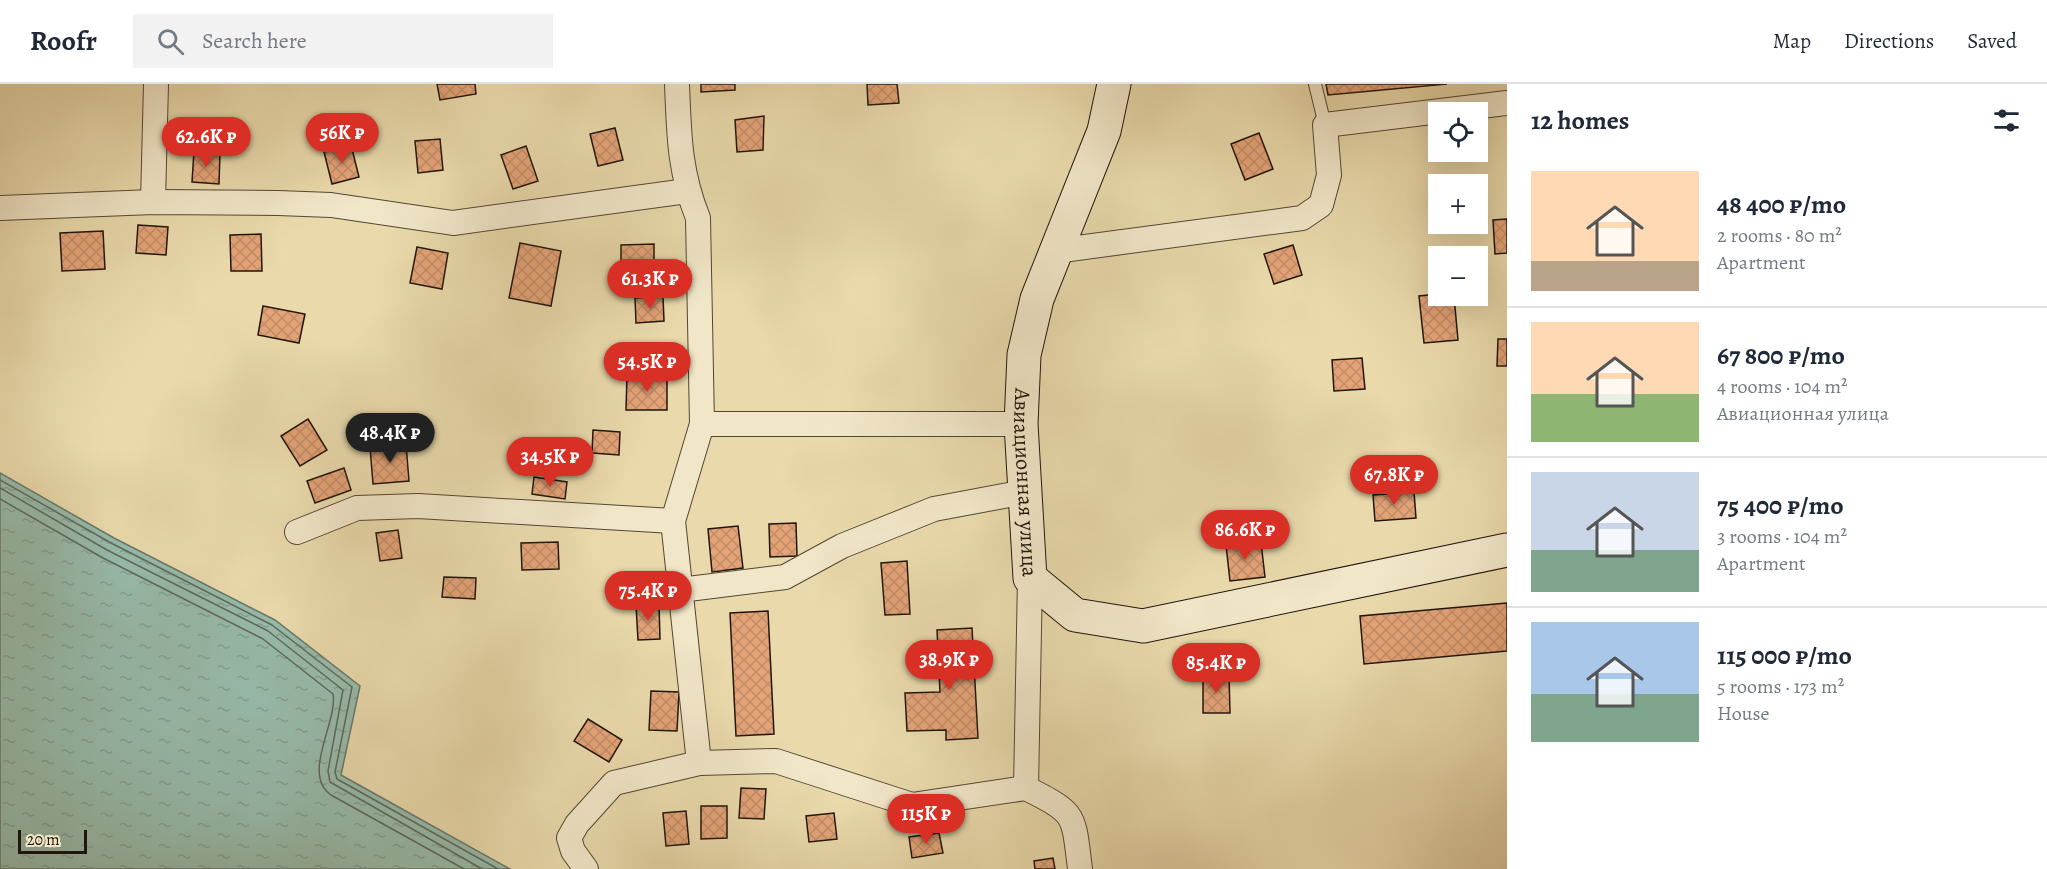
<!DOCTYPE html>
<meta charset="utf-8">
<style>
:root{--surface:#fff;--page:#f2f2f3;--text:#1f2937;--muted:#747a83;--line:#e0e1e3;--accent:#d93025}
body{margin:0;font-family:Alegreya,serif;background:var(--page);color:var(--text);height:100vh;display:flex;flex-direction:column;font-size:22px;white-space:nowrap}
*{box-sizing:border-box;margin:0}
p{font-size:20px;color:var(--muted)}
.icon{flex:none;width:33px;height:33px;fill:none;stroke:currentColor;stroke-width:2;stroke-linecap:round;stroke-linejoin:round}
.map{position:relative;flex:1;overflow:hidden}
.side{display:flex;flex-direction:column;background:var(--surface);width:540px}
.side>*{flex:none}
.fabs{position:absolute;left:1428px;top:18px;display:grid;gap:12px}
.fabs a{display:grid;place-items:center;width:60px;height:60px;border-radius:0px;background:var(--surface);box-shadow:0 6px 24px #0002;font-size:30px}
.scale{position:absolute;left:18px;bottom:15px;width:69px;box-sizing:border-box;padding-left:6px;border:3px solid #21160d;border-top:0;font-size:16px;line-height:21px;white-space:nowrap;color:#21160d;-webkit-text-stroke:4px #f1e6c8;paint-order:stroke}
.price{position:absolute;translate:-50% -51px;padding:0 14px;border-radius:21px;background:var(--accent);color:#fff;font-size:20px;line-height:39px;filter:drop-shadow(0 2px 3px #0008)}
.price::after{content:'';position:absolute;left:50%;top:36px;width:18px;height:14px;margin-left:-9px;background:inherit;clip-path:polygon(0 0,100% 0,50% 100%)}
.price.on{background:#222;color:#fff}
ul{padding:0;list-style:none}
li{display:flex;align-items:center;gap:18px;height:150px;padding:0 24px}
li+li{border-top:2px solid var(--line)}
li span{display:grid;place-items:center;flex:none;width:168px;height:120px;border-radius:0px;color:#555}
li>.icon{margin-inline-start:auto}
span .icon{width:72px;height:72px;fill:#fffc;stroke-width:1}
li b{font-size:26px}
h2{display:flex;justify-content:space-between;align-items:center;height:72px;padding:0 24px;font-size:26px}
header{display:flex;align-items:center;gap:36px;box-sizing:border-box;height:84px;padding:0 30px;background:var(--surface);border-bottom:2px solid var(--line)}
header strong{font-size:28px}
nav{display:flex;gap:33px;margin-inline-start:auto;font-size:21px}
.search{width:420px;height:54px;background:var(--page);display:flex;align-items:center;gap:15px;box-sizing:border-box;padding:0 21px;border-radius:0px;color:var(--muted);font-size:22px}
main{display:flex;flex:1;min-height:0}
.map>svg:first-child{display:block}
</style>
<header>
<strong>Roofr</strong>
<div class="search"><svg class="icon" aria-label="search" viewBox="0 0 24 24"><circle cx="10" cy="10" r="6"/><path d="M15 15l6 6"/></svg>Search here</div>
<nav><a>Map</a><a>Directions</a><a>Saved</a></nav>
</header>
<main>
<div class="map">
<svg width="1507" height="785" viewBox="0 0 1507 785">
<defs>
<pattern id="water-ripples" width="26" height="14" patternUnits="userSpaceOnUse" patternTransform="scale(1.5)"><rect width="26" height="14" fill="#97baaa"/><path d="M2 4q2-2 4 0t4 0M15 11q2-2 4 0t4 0" fill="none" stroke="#829f91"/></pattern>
<pattern id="building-cross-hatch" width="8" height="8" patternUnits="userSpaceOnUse" patternTransform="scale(1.5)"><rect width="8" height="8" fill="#e3a377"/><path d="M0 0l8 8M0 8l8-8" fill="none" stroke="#c28c66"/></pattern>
</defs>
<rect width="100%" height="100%" fill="#e9d9ab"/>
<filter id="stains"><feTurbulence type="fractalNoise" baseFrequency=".00333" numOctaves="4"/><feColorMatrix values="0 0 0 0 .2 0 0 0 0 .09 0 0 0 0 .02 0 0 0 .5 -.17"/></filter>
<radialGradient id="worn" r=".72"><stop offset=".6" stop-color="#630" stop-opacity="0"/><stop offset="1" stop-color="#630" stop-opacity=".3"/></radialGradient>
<polygon fill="url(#water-ripples)" stroke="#68786b" stroke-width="1.5" points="0,389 114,454 275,536 360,602 341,691 510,785 0,785"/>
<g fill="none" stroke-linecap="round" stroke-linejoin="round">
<g stroke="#5c685c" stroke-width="1.5">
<polyline points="0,396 111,459 272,541 352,603 335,688 337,695 498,785"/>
<polyline points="0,404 107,466 268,547 343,606 328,687 330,698 482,785"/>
<path d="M0,415l103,59 160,81 70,55c5,28 -32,80 -2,101l133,74"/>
</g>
</g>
<g fill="url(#building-cross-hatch)" stroke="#21160d" stroke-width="1.5">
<polygon points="437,0 475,0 476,10 440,16"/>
<polygon points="701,0 735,0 735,6 701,8"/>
<polygon points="867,0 897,0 899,19 868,21"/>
<polygon points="1326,0 1447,0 1328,11"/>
<polygon points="764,32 763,66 737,68 735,36"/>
<polygon points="615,44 623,76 598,82 590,50"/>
<polygon points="1259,49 1273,85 1245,96 1231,60"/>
<polygon points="440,55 443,86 418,89 415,57"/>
<polygon points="351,61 359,93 332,100 324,68"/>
<polygon points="526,62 538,97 513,105 501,71"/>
<polygon points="194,67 220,69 219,100 192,98"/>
<polygon points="1507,135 1507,169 1495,170 1493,136"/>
<polygon points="138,141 168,143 166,171 136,169"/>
<polygon points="103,147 105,185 62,187 60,149"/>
<polygon points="261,150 262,187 231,187 230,151"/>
<polygon points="520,159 561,167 551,222 509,214"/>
<polygon points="654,160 654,186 621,187 621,161"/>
<polygon points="1293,161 1302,191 1274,200 1264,170"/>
<polygon points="417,163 448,169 442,205 410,199"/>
<polygon points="1438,210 1454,212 1458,256 1424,259 1419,212"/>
<polygon points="663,212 664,237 636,239 635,214"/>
<polygon points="263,222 305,230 299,259 258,251"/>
<polygon points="1498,255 1507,255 1507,282 1497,282"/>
<polygon points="1362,274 1365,305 1334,307 1332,276"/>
<polygon points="627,291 667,291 667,326 626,326"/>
<polygon points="308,335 327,366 300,382 281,352"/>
<polygon points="593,346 620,348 619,371 592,369"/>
<polygon points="406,360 409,397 373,400 370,363"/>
<polygon points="344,384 351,406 315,419 307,397"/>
<polygon points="534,393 567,398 565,415 532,410"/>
<polygon points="1414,408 1416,434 1375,437 1373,411"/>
<polygon points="796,439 797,472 770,473 769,440"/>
<polygon points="738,442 743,484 712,488 708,445"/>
<polygon points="398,446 402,474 380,477 376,449"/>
<polygon points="558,458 559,485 522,486 521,459"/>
<polygon points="1261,458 1265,493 1230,497 1226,461"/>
<polygon points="907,477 910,530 885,531 881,479"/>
<polygon points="645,492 666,493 666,511 644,511"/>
<polygon points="444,493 476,494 475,515 442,513"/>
<polygon points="1507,519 1507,567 1364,580 1360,532"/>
<polygon points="659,520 660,555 638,556 636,521"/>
<polygon points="768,527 774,650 736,652 730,529"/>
<polygon points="972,544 978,654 946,656 946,646 907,647 905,609 940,608 937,546"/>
<polygon points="1203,590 1229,590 1230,629 1203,629"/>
<polygon points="651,607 679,608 677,647 649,646"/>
<polygon points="588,635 622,656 609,678 574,657"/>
<polygon points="741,704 766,705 764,735 739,734"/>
<polygon points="701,722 727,722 727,754 701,755"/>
<polygon points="686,727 689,760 666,762 663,729"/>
<polygon points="834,729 837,755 809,758 806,732"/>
<polygon points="939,749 943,769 912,774 909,753"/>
<polygon points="1053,774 1055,785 1035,785 1034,777"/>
</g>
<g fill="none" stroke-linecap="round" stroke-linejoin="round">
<defs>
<polyline id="lane" points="1315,0 1325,41"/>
<g id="street">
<path d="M677,0c2,49 2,87 21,134l4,206 -29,97 26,242"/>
<polyline points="153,118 156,0"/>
<polyline points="0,124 153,118 278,119 331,121 453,139 687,107"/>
<polyline points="1055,167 1302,134 1321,121 1329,91 1325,41 1507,19"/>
<polyline points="702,340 1021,340"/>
<polyline points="297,448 357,424 418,422 673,437"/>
<path d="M1030,494l-4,210c51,26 47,25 54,81"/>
<polyline points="680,506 785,493 842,462 934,425 1025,408"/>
<polyline points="586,785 573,767 569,754 577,740 614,699 699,679 776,677 912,721 1026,704"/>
</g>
<g id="secondary">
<path id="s1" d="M1114,0l-10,47 -67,168 -13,56 -3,69 9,154 45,37 68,11 364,-76"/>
</g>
</defs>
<use href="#lane" stroke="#534734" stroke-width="14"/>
<use href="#street" stroke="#534734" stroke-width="26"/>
<use href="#secondary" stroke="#21160d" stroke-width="35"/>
<use href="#lane" stroke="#f1e6c8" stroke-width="12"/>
<use href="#street" stroke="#f1e6c8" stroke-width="24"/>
<use href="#secondary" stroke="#f1e6c8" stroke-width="33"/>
</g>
<g text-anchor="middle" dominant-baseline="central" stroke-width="5" stroke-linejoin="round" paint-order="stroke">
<g font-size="22" fill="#21160d" stroke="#f1e6c8">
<text stroke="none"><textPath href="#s1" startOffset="414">Авиационная улица</textPath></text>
</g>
</g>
<rect width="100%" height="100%" filter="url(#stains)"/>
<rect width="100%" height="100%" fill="url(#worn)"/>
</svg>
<div class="fabs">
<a><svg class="icon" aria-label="locate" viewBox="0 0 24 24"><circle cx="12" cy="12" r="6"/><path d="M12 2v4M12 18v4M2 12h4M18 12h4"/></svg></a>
<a>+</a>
<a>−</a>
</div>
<div class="scale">20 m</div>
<b class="price" style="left:342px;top:80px">56K ₽</b>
<b class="price" style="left:206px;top:84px">62.6K ₽</b>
<b class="price" style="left:650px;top:226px">61.3K ₽</b>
<b class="price" style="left:647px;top:309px">54.5K ₽</b>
<b class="price on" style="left:390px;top:380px">48.4K ₽</b>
<b class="price" style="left:550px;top:404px">34.5K ₽</b>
<b class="price" style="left:1394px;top:422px">67.8K ₽</b>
<b class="price" style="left:1245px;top:477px">86.6K ₽</b>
<b class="price" style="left:648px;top:538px">75.4K ₽</b>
<b class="price" style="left:949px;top:607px">38.9K ₽</b>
<b class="price" style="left:1216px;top:610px">85.4K ₽</b>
<b class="price" style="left:926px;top:761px">115K ₽</b>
</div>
<section class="side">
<h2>12 homes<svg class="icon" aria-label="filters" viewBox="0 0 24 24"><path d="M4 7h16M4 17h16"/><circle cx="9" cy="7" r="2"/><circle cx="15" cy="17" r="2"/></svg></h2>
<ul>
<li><span style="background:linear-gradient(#ffd9b3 75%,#b9a48a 0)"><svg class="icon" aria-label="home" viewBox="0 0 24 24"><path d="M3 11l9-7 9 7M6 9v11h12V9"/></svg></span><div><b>48 400 ₽/mo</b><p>2 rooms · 80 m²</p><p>Apartment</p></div></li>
<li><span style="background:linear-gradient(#ffd9b3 60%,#8fb573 0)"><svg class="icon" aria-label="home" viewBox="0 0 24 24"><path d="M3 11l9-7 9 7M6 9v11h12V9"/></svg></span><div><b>67 800 ₽/mo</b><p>4 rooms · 104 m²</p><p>Авиационная улица</p></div></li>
<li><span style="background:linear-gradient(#c9d6e8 65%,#7fa58c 0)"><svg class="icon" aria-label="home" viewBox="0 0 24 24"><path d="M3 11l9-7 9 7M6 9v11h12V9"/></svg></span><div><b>75 400 ₽/mo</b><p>3 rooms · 104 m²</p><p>Apartment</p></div></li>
<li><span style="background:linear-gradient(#a9c7e8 60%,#7fa58c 0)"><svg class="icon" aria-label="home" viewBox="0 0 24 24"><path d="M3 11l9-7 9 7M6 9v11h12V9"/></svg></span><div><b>115 000 ₽/mo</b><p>5 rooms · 173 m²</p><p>House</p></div></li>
</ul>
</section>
</main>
